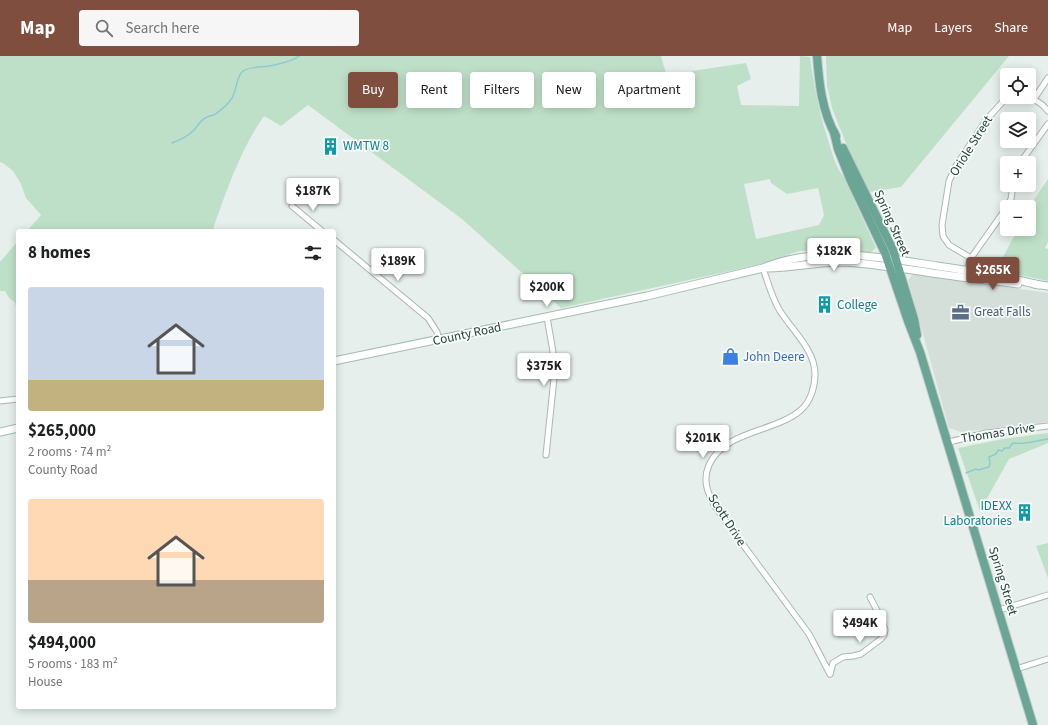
<!DOCTYPE html>
<meta charset="utf-8">
<style>
:root{--surface:#fff;--page:#f6f6f6;--text:#202124;--muted:#757577;--accent:#7f4e3f}
body{margin:0;font-family:"Source Sans 3",sans-serif;background:var(--page);color:var(--text);height:100vh;display:flex;flex-direction:column;font-size:15px;white-space:nowrap}
*{box-sizing:border-box;margin:0}
p{font-size:13px;color:var(--muted)}
.icon{flex:none;width:22px;height:22px;fill:none;stroke:currentColor;stroke-width:2;stroke-linecap:round;stroke-linejoin:round}
.map{position:relative;flex:1;overflow:hidden}
.details{position:absolute;left:16px;top:173px;width:320px;height:480px;display:flex;flex-direction:column;background:var(--surface);border-radius:4px;box-shadow:0 2px 10px #0003}
.details>*{flex:none}
.banner{position:absolute;left:348px;top:16px;width:380px;height:36px;display:flex;gap:8px}
.fabs{position:absolute;left:1000px;top:12px;display:grid;gap:8px}
.fabs a{display:grid;place-items:center;width:36px;height:36px;border-radius:4px;background:var(--surface);box-shadow:0 2px 10px #0003;font-size:20px}
.price{position:absolute;translate:-50% -34px;padding:0 9px;border-radius:4px;background:#fff;color:#222;font-size:13px;line-height:26px;filter:drop-shadow(0 1px 2px #0008)}
.price::after{content:'';position:absolute;left:50%;top:24px;width:12px;height:9px;margin-left:-6px;background:inherit;clip-path:polygon(0 0,100% 0,50% 100%)}
.price.active{background:var(--accent);color:#fff}
ul{padding:0;list-style:none}
li{display:grid;align-content:center;gap:8px;height:212px;padding:0 12px}
li span{display:grid;place-items:center;height:124px;border-radius:4px;color:#555}
li>.icon{margin-inline-start:auto}
span .icon{width:72px;height:72px;fill:#fffc;stroke-width:1}
li b{font-size:17px}
h2{display:flex;justify-content:space-between;align-items:center;height:48px;padding:0 12px;font-size:17px}
.chip{padding:0 14px;border-radius:4px;background:var(--surface);box-shadow:0 2px 10px #0003;font-size:14px;line-height:36px}
.chip.active{background:var(--accent);color:#fff}
header{display:flex;align-items:center;gap:24px;box-sizing:border-box;height:56px;padding:0 20px;background:var(--accent);color:#fff}
header strong{font-size:19px}
nav{display:flex;gap:22px;margin-inline-start:auto;font-size:14px}
.search{width:280px;height:36px;background:var(--page);display:flex;align-items:center;gap:10px;box-sizing:border-box;padding:0 14px;border-radius:4px;color:var(--muted);font-size:15px}
.map>svg:first-child{display:block}
</style>
<header>
<strong>Map</strong>
<div class="search"><svg class="icon" aria-label="search" viewBox="0 0 24 24"><circle cx="10" cy="10" r="6"/><path d="M15 15l6 6"/></svg>Search here</div>
<nav><a>Map</a><a>Layers</a><a>Share</a></nav>
</header>
<div class="map">
<svg width="1048" height="669" viewBox="0 0 1048 669">
<rect width="100%" height="100%" fill="#e6efeb"/>
<polygon fill="#d4dfda" points="913,218 1048,237 1048,366 961,376 949,372 908,224"/>
<g fill="#bfe0c8" fill-rule="evenodd">
<path d="M0,0h661l8,28 10,4 13,-3v-14l54,-8 5,16 -14,7 4,19 58,1 1,-50 10,1c4,30 10,60 20,89 3,10 6,22 14,31l32,71 -6,5 -35,-3 -36,1 -37,13 -201,44 -99,-89 -154,-114 -27,21 -17,-10c-23,33 -37,73 -50,110v5h-187l14,-16 -15,-17 -5,-14 -8,-13 -10,-8 -3,-1zM770,123l1,4 16,11 31,-6 6,27 -5,10 -63,14 -12,-55z"/>
<polygon points="826,0 1009,0 901,131 869,136 853,105 832,52 827,29"/>
<polygon points="1048,123 1048,186 1045,192 1048,193 1048,225 996,214 1018,173 1029,173 1029,151"/>
<polygon points="18,185 18,261 15,246 9,242 5,235 0,235 0,206"/>
<polygon points="1048,377 1048,387 1009,403 980,455 958,392 1003,383"/>
<polygon points="1048,487 1048,522 1036,490"/>
</g>
<g fill="none" stroke-linecap="round" stroke-linejoin="round">
<g stroke="#8ec9d4" stroke-width="1.5">
<path d="M172,87c8,-3 15,-6 21,-12 4,-4 7,-10 12,-13 3,-2 6,-2 9,-3 6,-4 14,-11 18,-17 5,-8 4,-22 11,-27 5,-3 10,-3 15,-4 10,0 34,-5 41,-11"/>
<path d="M966,417l10,-4 2,1 11,-3 1,-4 -1,-6 7,-3 2,-4 4,1 3,-3h4l4,-5c12,2 25,-3 35,-4"/>
</g>
<defs>
<g id="street">
<path d="M1028,41c8,3 15,7 20,14"/>
<polyline points="1034,43 1048,22"/>
<polyline points="1020,107 1048,68"/>
<polyline points="292,150 322,175"/>
<polyline points="1007,151 1011,143 1013,129"/>
<polyline points="334,184 428,262 437,276 439,284"/>
<polyline points="971,202 949,189 943,180 942,169 949,125 956,110 987,63 1007,41"/>
<path d="M763,212c5,15 9,30 17,43 12,19 35,39 35,63 0,12 -4,27 -14,36 -27,23 -76,20 -92,55 -7,16 -1,29 7,43l93,126 21,40"/>
<polyline points="966,217 971,202 1007,151"/>
<polyline points="0,345 18,343"/>
<polyline points="949,386 986,377 1048,370"/>
<polyline points="546,399 555,313 553,296 547,261"/>
<polyline points="999,554 1048,539"/>
<polyline points="1016,613 1048,603"/>
<polyline points="830,618 833,607 843,601 853,600 861,598 881,583 884,579 885,574 882,564 870,541"/>
</g>
<g id="secondary">
<path d="M768,212c24,0 48,-6 73,-6 28,1 57,6 85,10 31,5 61,8 92,12"/>
<polyline points="1034,228 1048,230"/>
<path d="M334,305l313,-65 116,-28c55,-23 117,-11 174,-2 34,5 68,10 102,19"/>
<polyline points="0,376 18,372"/>
</g>
<g id="primary">
<path d="M817,0c2,27 5,56 19,80"/>
<polyline points="834,76 838,93 850,123 885,197 908,265 920,296 1033,669"/>
<polyline points="843,92 893,194 914,263 917,279"/>
</g>
</defs>
<use href="#street" stroke="#a8b8b2" stroke-width="7"/>
<use href="#secondary" stroke="#a4bbb3" stroke-width="9"/>
<use href="#primary" stroke="#c2cac8" stroke-width="10"/>
<use href="#street" stroke="#fff" stroke-width="5"/>
<use href="#secondary" stroke="#fff" stroke-width="7"/>
<use href="#primary" stroke="#6aa596" stroke-width="8"/>
</g>
<defs>
<symbol id="building-bare" viewBox="-9 -9 18 18"><path d="M-4-6H4V6H1V3H-1V6H-4ZM-2.5-4.3h1.7v1.8h-1.7ZM.8-4.3h1.7v1.8H.8ZM-2.5-1h1.7V.8h-1.7ZM.8-1h1.7V.8H.8Z" fill="#0f9aa8" stroke="#f7fbf9" stroke-width="2.5" paint-order="stroke"/></symbol>
<symbol id="office-bare" viewBox="-9 -9 18 18"><path d="M-6-3h4V-5.5h4V-3h4V5H-6ZM-1-4.5V-3h2v-1.5ZM-6 0V1H6V0Z" fill="#5c6f8a" stroke="#f7fbf9" stroke-width="2.5" paint-order="stroke"/></symbol>
<symbol id="shop-bare" viewBox="-9 -9 18 18"><path d="M-5-2.5h2.3a2.7 3.5 0 0 1 5.4 0H5L5.5 6h-11ZM-1.5-2.5h3a1.5 2.3 0 0 0-3 0Z" fill="#3f7fe0" stroke="#f7fbf9" stroke-width="2.5" paint-order="stroke"/></symbol>
</defs>
<g fill-rule="evenodd">
<use href="#building-bare" x="318" y="78" width="25" height="25"/>
<use href="#building-bare" x="812" y="236" width="25" height="25"/>
<use href="#office-bare" x="948" y="244" width="25" height="25"/>
<use href="#shop-bare" x="718" y="288" width="25" height="25"/>
<use href="#building-bare" x="1012" y="444" width="25" height="25"/>
</g>
<g text-anchor="middle" dominant-baseline="central" stroke-width="3.5" stroke-linejoin="round" paint-order="stroke">
<g font-size="13" fill="#0d838f" stroke="#f7fbf9" text-anchor="start">
<text x="343" y="90">WMTW 8</text>
<text x="837" y="249">College</text>
<text x="1012" y="450" text-anchor="end">IDEXX<tspan x="1012" dy="15">Laboratories</tspan></text>
</g>
<g font-size="13" fill="#24423a" stroke="#f7fbf9">
<text transform="translate(971 90) rotate(-58)">Oriole Street</text>
<text transform="translate(892 167) rotate(66)">Spring Street</text>
<text transform="translate(467 278) rotate(-12)">County Road</text>
<text transform="translate(998 377) rotate(-9)">Thomas Drive</text>
<text transform="translate(727 464) rotate(57)">Scott Drive</text>
<text transform="translate(1003 525) rotate(73)">Spring Street</text>
</g>
<g font-size="13" fill="#4e5e75" stroke="#f7fbf9" text-anchor="start">
<text x="974" y="256">Great Falls</text>
</g>
<g font-size="13" fill="#366cbe" stroke="#f7fbf9" text-anchor="start">
<text x="743" y="301">John Deere</text>
</g>
</g>
</svg>
<div class="fabs">
<a><svg class="icon" aria-label="locate" viewBox="0 0 24 24"><circle cx="12" cy="12" r="6"/><path d="M12 2v4M12 18v4M2 12h4M18 12h4"/></svg></a>
<a><svg class="icon" aria-label="layers" viewBox="0 0 24 24"><path d="M12 4l9 5-9 5-9-5zM3 14l9 5 9-5"/></svg></a>
<a>+</a>
<a>−</a>
</div>
<b class="price" style="left:313px;top:156px">$187K</b>
<b class="price" style="left:834px;top:216px">$182K</b>
<b class="price" style="left:398px;top:226px">$189K</b>
<b class="price active" style="left:993px;top:235px">$265K</b>
<b class="price" style="left:547px;top:252px">$200K</b>
<b class="price" style="left:544px;top:331px">$375K</b>
<b class="price" style="left:703px;top:403px">$201K</b>
<b class="price" style="left:860px;top:588px">$494K</b>
<div class="banner">
<a class="chip active">Buy</a>
<a class="chip">Rent</a>
<a class="chip">Filters</a>
<a class="chip">New</a>
<a class="chip">Apartment</a>
</div>
<section class="details">
<h2>8 homes<svg class="icon" aria-label="filters" viewBox="0 0 24 24"><path d="M4 7h16M4 17h16"/><circle cx="9" cy="7" r="2"/><circle cx="15" cy="17" r="2"/></svg></h2>
<ul>
<li><span style="background:linear-gradient(#c9d6e8 75%,#c2b280 0)"><svg class="icon" aria-label="home" viewBox="0 0 24 24"><path d="M3 11l9-7 9 7M6 9v11h12V9"/></svg></span><div><b>$265,000</b><p>2 rooms · 74 m²</p><p>County Road</p></div></li>
<li><span style="background:linear-gradient(#ffd9b3 65%,#b9a48a 0)"><svg class="icon" aria-label="home" viewBox="0 0 24 24"><path d="M3 11l9-7 9 7M6 9v11h12V9"/></svg></span><div><b>$494,000</b><p>5 rooms · 183 m²</p><p>House</p></div></li>
</ul>
</section>
</div>
